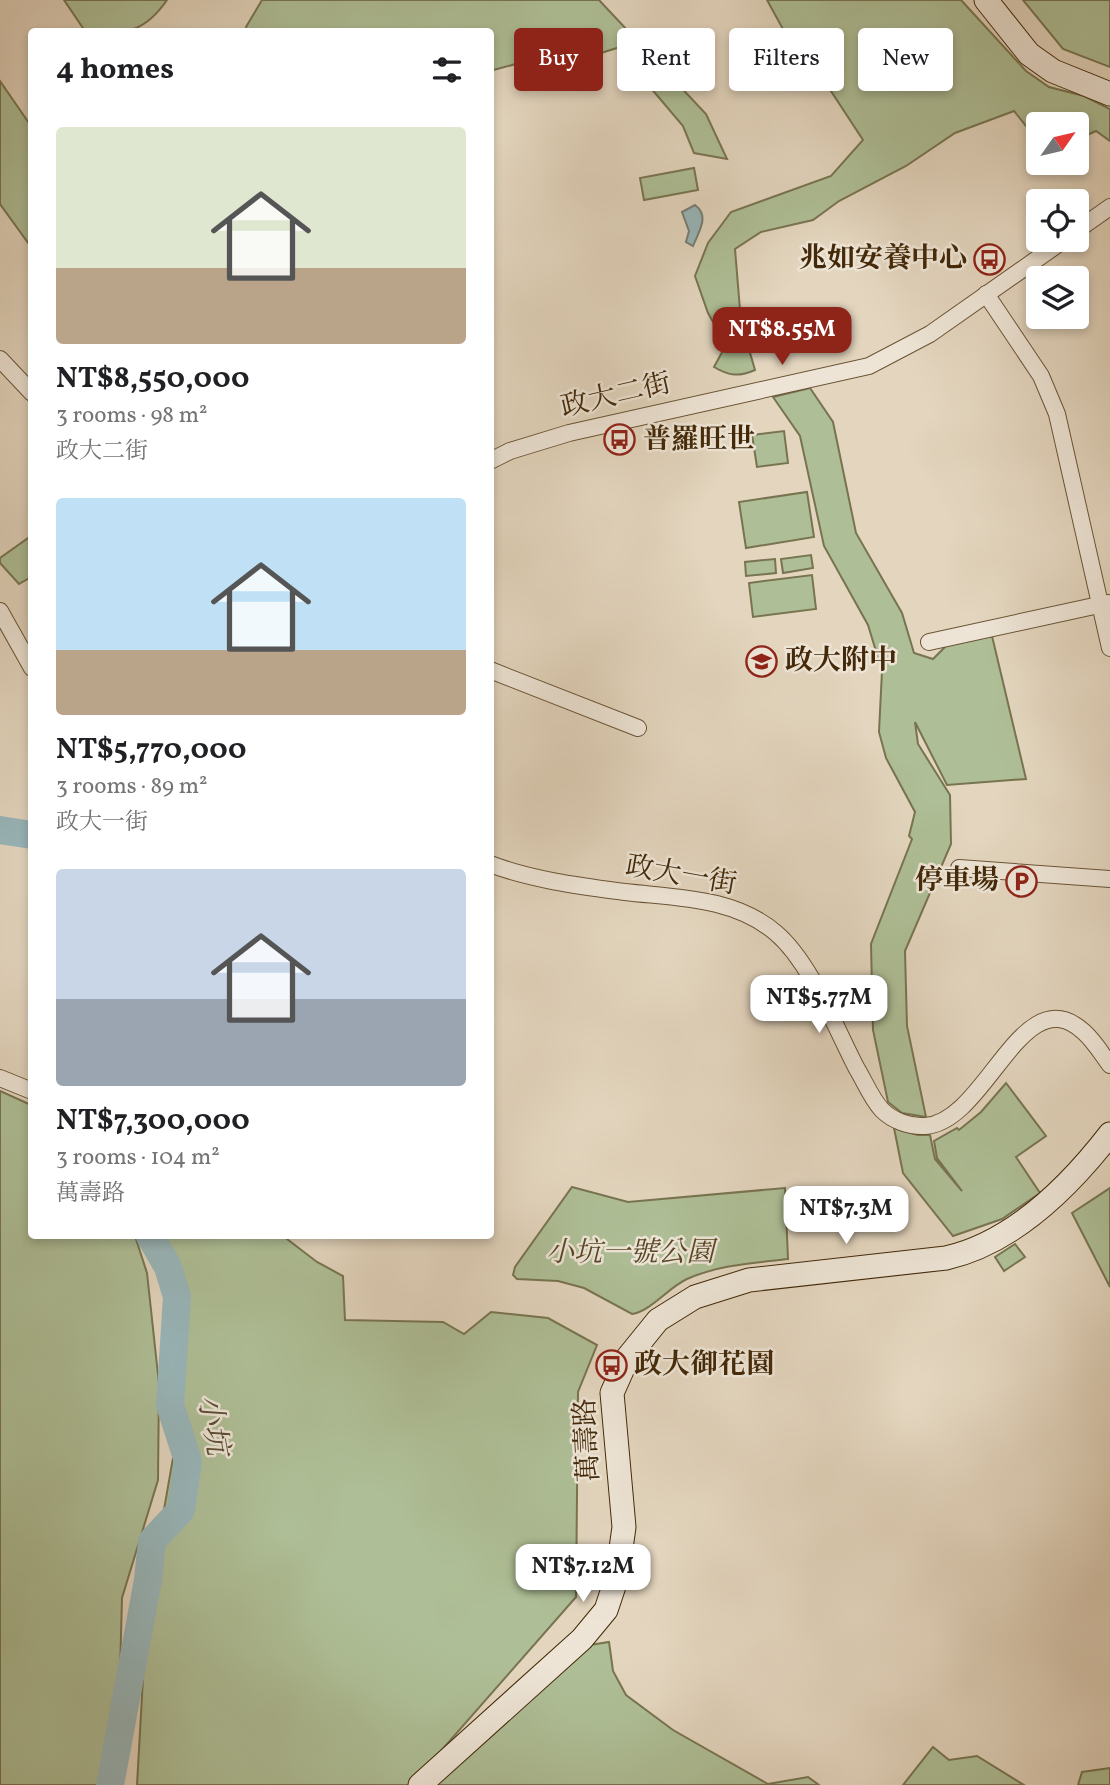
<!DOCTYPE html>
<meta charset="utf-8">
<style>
:root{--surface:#fff;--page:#f2f2f2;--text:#202124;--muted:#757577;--accent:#8f2418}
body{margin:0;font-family:Vollkorn,"Noto Serif TC",serif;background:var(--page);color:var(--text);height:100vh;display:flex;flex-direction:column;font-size:26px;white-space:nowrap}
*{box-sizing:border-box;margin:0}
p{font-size:23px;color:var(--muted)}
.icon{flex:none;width:38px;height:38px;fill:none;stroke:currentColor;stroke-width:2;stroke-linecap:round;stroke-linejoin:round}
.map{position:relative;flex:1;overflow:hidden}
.panel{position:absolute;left:28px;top:28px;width:466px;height:1211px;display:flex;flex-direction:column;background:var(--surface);border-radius:7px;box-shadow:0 4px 10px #0003}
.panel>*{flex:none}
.top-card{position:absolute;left:514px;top:28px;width:490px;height:63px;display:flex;gap:14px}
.needle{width:46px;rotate:56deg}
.fabs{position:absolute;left:1026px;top:112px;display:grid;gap:14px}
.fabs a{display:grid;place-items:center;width:63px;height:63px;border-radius:7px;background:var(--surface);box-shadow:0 4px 10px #0003;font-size:35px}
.price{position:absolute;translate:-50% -60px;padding:0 16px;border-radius:14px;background:#fff;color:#222;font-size:23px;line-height:46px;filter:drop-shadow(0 2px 4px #0008)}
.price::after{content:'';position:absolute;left:50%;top:42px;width:21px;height:16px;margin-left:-10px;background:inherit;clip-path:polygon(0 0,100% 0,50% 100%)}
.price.active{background:var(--accent);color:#fff}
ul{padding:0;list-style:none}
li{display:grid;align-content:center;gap:14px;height:371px;padding:0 28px}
li span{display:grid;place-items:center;height:217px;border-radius:7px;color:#555}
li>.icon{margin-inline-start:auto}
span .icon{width:126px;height:126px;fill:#fffc;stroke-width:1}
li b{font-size:30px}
h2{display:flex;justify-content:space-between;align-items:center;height:84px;padding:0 28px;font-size:30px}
.pill{padding:0 24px;border-radius:7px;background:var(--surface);box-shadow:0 4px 10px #0003;font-size:24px;line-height:63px}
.pill.active{background:var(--accent);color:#fff}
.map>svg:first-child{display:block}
</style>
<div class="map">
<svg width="1110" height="1785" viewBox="0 0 1110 1785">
<rect width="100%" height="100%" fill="#e3d5be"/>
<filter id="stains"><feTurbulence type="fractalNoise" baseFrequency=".00286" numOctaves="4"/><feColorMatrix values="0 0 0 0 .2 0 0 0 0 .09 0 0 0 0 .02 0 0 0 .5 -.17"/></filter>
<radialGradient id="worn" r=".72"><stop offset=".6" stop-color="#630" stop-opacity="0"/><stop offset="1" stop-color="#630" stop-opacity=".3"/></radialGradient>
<g fill="#aebe96" stroke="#787450" stroke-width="2">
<path d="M64,0h103c-25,36 -42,32 -82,31z"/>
<polygon points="262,0 599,0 706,114 727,159 694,153 683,126 617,48 585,58 575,48 490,71 490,32 247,31 246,27"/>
<path d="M767,0h194l65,71 23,16 35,9 26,13v32l-14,-10 -20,9v-16h-38v17l-24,-30 -59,22 -49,33 -67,35 -26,19 -52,12 -26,17 6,73 14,48c-16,7 -26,6 -41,-3l12,-22 -18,-32 -13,-37 13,-33 23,-31 100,-36 32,-36 -59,-90 -9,1z"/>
<polygon points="1023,0 1110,0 1110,67 1063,49"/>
<polygon points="0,81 31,126 31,247 0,204"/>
<polygon points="694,168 698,190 644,200 640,178"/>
<polygon points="810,388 833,422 856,533 902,613 914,653 933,659 946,646 992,636 1026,779 947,785 915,722 918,744 950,795 951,844 905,951 907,1026 926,1117 902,1113 888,1102 873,1030 871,944 912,839 909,836 915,812 886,758 879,732 882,671 868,625 824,546 800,436 773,397"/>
<polygon points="784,431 788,463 757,467 752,435"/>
<polygon points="807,492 814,537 746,548 739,502"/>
<polygon points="31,536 31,577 19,584 0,563 0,558"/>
<polygon points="811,555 813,568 783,573 781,559"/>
<polygon points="775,559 776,573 746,576 745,562"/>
<polygon points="812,575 816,609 753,617 749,583"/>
<polygon points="1006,1083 1046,1136 1016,1157 1040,1193 1002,1219 953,1236 903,1173 894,1128 918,1135 930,1135 935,1159 962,1191 937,1158 934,1141 957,1128 959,1130 981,1112"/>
<polygon points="0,1091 31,1105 32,1236 135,1236 147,1273 159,1384 158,1480 122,1598 117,1785 0,1785"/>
<path d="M572,1187l56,15 157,-14 3,71c-34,4 -70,6 -101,20 -18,8 -36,32 -55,35l-48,-26 -26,-7 -41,-2 -4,-4 2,-8z"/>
<polygon points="1110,1188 1110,1287 1072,1213"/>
<polygon points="163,1236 283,1236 317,1262 343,1276 345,1320 443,1322 464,1334 491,1312 548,1318 597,1345 578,1392 576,1597 411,1785 137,1785 147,1607 180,1418 181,1285"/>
<polygon points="1015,1244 1025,1257 1004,1271 995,1257"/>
<polygon points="609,1642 613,1671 626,1695 673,1730 768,1784 808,1777 819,1785 431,1785 590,1645"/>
<polygon points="933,1747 949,1760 977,1756 1024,1785 903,1785"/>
<polygon points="1110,1768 1110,1785 1078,1785 1082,1772"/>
</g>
<path fill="#98b6ba" stroke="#767e73" stroke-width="2" d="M695,205c15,11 4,26 -2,41l-7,-4 3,-11 -7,-19z"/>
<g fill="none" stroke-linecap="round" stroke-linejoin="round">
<g stroke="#98b6ba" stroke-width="28">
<polyline points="0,830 32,835"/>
<polyline points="110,1785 148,1580 152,1541 181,1510 188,1461 170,1405 177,1297 168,1267 150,1236"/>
</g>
<defs>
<g id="street">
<polyline points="1076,231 1110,207"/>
<polyline points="986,294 1041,376 1057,414 1110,648"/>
<polyline points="0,359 32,393"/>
<polyline points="490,461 510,451 569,433 869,366 930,334 1064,240"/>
<polyline points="0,611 32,668"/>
<polyline points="929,642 1108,603"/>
<polyline points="490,670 638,728"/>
<path d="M490,864c42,16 90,22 135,28 51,6 109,5 151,41 35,30 59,94 81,136 8,13 14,29 25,41 11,11 28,17 43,16 62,-4 97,-151 159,-94 10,9 18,22 26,33"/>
<polyline points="959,868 1110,879"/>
<polyline points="0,1078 32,1091"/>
</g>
<g id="secondary">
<polyline points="986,0 1029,54 1053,71 1110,94"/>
<path d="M420,1785l162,-146 24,-29 11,-33 7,-50 -12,-134 16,-36 30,-37 37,-23 54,-17 197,-22c66,-15 123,-71 164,-124"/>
</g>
</defs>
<use href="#street" stroke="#6b5436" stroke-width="18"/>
<use href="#secondary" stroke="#432909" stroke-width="25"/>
<use href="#street" stroke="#ede4d5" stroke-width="16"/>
<use href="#secondary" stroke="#ede4d5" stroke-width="23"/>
</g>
<defs>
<symbol id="bus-ring" viewBox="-11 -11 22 22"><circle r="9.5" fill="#ede4d5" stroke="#8f2418" stroke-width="1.5"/><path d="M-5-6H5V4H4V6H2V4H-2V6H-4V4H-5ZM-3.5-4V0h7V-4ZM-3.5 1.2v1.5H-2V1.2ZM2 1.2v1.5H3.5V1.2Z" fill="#8f2418"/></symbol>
<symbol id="school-ring" viewBox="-11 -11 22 22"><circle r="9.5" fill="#ede4d5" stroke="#8f2418" stroke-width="1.5"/><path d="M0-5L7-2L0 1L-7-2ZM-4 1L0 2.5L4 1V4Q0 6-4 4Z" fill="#8f2418"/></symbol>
<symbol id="parking-ring" viewBox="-11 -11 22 22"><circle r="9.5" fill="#ede4d5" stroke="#8f2418" stroke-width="1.5"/><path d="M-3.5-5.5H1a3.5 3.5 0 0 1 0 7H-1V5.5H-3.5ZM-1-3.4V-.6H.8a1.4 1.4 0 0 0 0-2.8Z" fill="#8f2418"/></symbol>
</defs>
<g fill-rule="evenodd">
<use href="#bus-ring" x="972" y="242" width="35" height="35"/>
<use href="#bus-ring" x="602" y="422" width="35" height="35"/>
<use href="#school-ring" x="744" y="644" width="35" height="35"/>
<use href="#parking-ring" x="1004" y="864" width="35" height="35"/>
<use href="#bus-ring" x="594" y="1348" width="35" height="35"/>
</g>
<g text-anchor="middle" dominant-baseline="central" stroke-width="5" stroke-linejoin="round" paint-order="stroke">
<g font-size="28" font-weight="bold" fill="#432909" stroke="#ede4d5" text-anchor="start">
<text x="967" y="259" text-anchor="end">兆如安養中心</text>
<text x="643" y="440">普羅旺世</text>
<text x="785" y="661">政大附中</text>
<text x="999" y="881" text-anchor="end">停車場</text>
<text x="634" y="1365">政大御花園</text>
</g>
<g font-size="28" fill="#432909" stroke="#ede4d5">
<text transform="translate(616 396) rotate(-13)">政大二街</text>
<text transform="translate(681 876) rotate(10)">政大一街</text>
<text transform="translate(588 1440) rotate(-93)">萬壽路</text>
</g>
<g font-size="28" font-style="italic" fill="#584725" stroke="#ede4d5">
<text x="630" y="1253">小坑一號公園</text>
</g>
<g font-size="30" font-style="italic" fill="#584c35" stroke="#ede4d5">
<text transform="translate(212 1425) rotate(80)">小坑</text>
</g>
</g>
<rect width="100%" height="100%" filter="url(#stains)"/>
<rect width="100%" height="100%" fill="url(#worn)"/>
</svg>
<div class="fabs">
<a><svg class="needle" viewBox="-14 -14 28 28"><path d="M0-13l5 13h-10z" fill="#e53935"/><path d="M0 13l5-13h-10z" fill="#757577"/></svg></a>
<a><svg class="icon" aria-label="locate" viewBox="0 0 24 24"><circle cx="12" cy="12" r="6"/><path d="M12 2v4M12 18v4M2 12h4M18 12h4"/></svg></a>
<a><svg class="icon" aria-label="layers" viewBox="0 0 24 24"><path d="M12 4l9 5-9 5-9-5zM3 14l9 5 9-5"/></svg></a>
</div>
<b class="price active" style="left:782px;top:367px">NT$8.55M</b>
<b class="price" style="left:819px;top:1035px">NT$5.77M</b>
<b class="price" style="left:846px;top:1246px">NT$7.3M</b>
<b class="price" style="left:583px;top:1604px">NT$7.12M</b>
<div class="top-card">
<a class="pill active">Buy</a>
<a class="pill">Rent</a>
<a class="pill">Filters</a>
<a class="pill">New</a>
</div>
<section class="panel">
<h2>4 homes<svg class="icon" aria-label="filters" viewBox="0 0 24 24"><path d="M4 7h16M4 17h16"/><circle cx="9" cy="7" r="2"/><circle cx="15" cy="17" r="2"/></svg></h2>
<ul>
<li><span style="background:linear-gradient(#dfe7d0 65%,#b9a48a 0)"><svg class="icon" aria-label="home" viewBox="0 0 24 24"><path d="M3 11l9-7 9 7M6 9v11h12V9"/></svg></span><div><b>NT$8,550,000</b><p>3 rooms · 98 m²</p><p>政大二街</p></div></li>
<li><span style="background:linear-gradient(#bfe0f5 70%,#b9a48a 0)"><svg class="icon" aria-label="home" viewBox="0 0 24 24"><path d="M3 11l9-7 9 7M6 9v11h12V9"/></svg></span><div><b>NT$5,770,000</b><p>3 rooms · 89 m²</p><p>政大一街</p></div></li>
<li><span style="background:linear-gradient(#c9d6e8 60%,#9aa5b1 0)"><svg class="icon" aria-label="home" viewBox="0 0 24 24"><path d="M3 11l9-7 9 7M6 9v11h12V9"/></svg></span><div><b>NT$7,300,000</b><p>3 rooms · 104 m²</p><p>萬壽路</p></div></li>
</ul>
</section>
</div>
